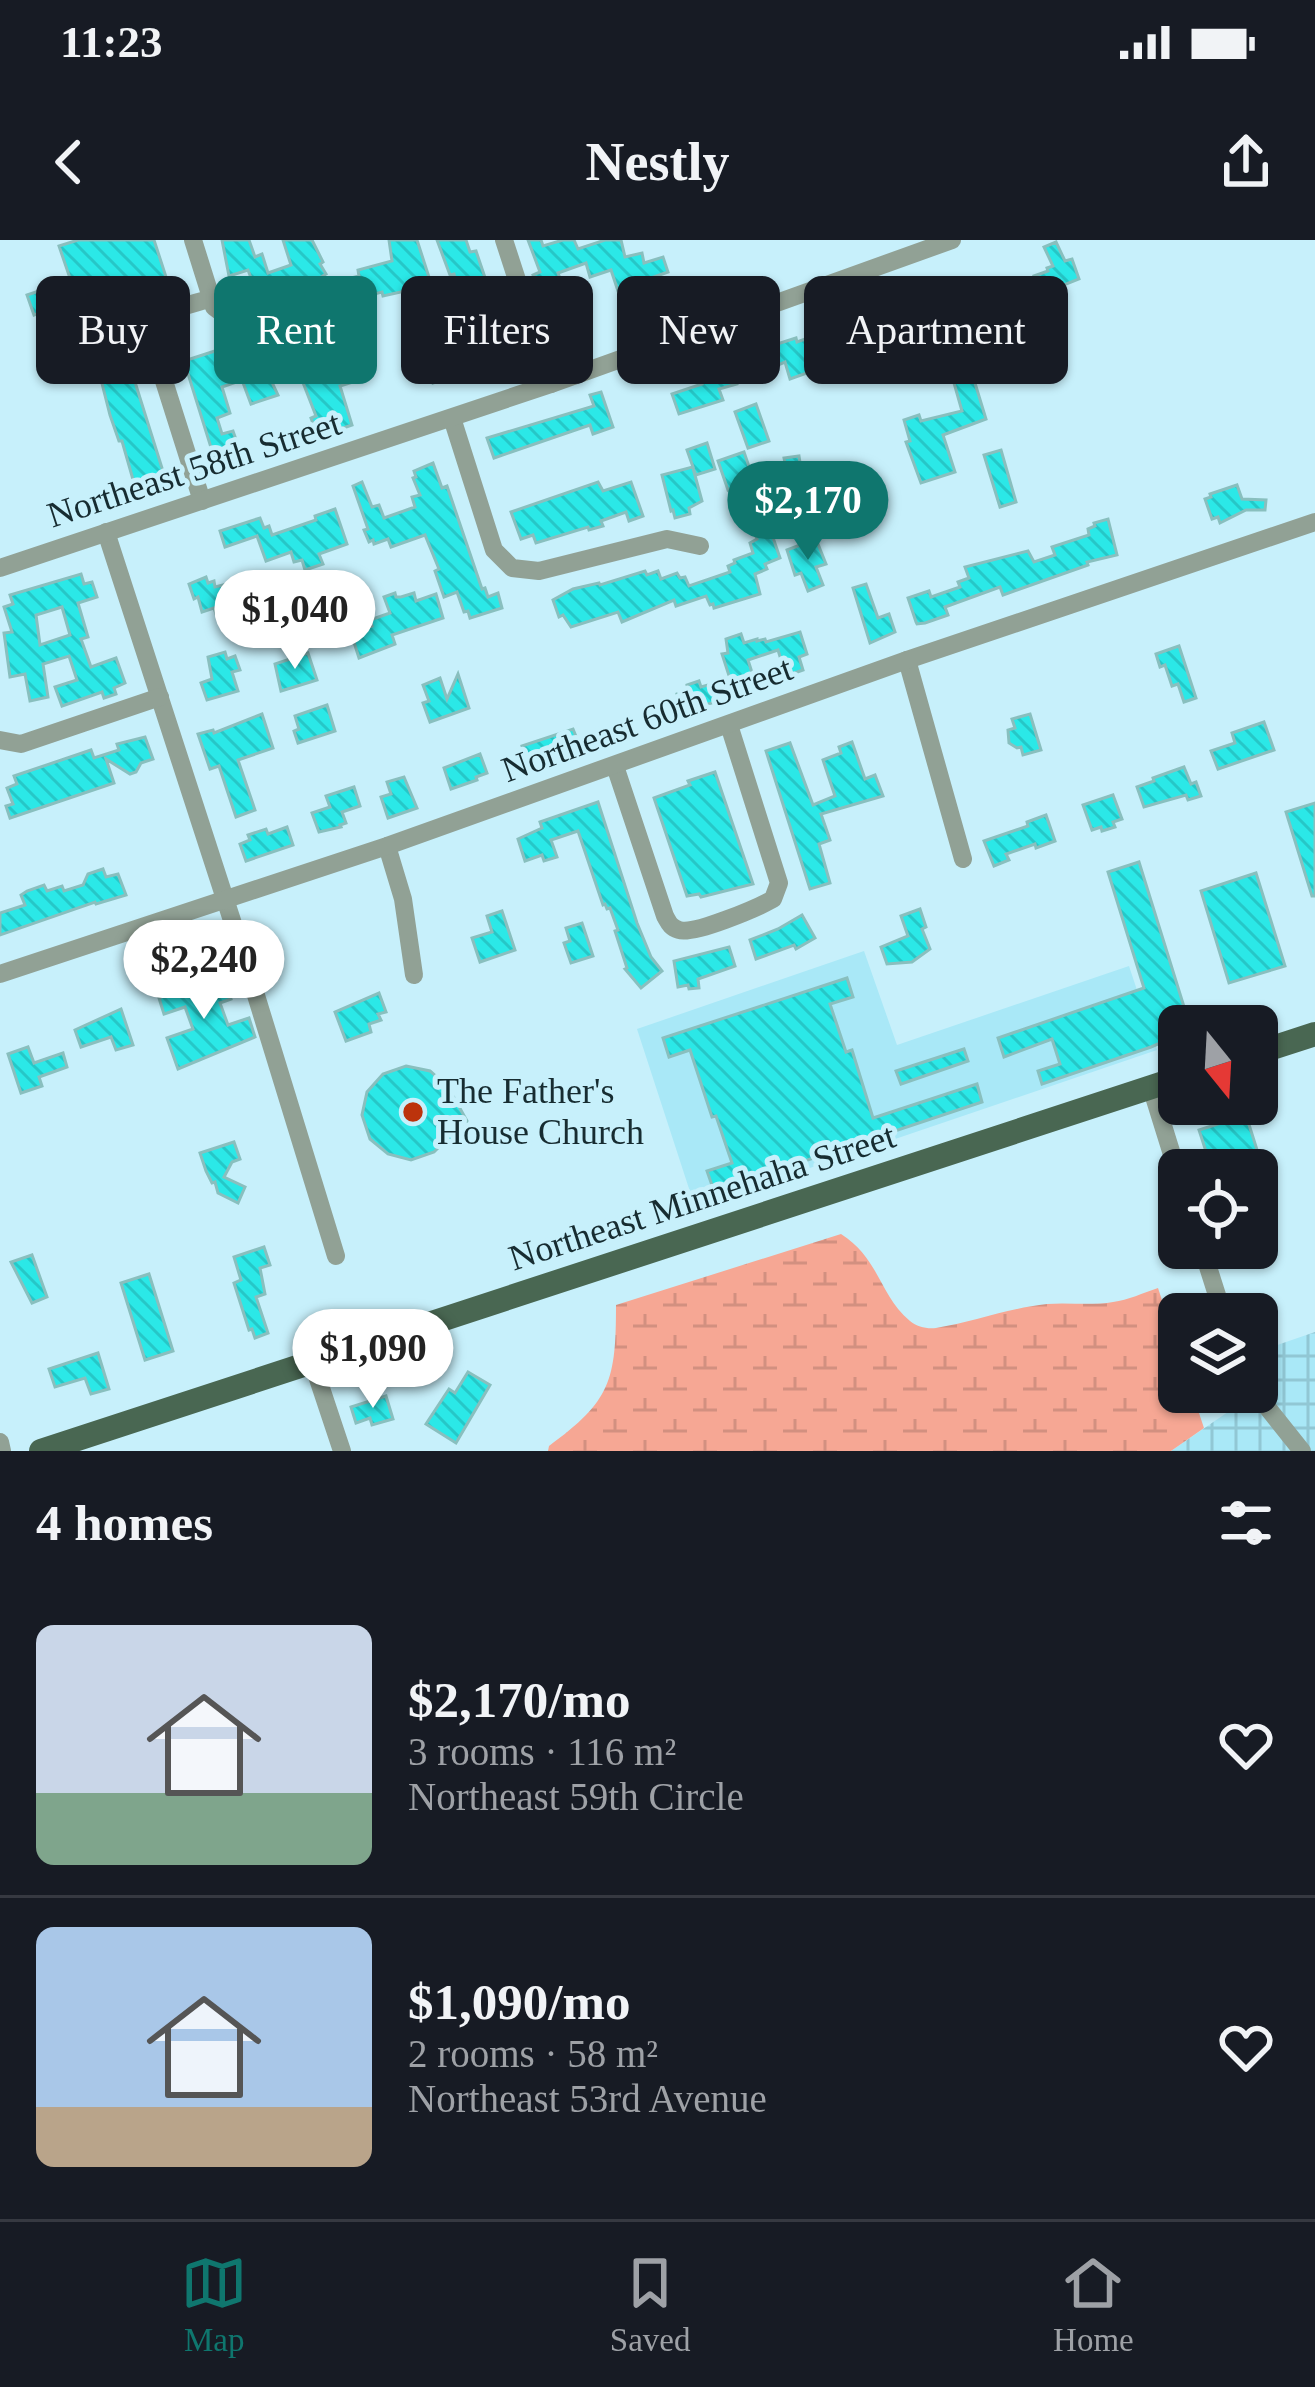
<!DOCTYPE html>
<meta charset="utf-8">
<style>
:root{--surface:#171b24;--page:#20242c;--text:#f1f3f6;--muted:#9ea1a6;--line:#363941;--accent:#0f766e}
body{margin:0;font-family:Georgia,serif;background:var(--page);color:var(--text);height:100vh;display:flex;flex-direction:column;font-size:45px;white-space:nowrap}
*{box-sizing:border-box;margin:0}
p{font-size:39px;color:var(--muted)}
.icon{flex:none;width:66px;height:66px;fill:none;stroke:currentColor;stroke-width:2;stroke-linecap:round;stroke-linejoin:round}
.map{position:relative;height:1211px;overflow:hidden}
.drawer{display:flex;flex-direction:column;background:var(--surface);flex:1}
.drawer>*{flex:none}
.guide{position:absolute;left:36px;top:36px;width:1245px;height:108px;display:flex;gap:24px}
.needle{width:78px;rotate:162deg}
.tools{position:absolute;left:1158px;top:765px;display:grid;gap:24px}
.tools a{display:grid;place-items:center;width:120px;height:120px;border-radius:18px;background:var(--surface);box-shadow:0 3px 9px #0004;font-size:60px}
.price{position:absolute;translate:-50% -102px;padding:0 27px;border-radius:42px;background:#fff;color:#222;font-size:39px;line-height:78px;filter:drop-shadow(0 3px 6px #0008)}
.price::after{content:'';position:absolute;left:50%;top:72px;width:36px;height:27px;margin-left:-18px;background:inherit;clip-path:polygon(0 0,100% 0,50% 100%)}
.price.selected{background:var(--accent);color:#fff}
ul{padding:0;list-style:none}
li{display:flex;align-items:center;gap:36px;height:300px;padding:0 36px}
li+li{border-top:3px solid var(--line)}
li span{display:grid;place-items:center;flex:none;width:336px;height:240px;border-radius:18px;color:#555}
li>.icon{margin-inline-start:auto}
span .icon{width:144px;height:144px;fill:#fffc;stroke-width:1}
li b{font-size:51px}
h2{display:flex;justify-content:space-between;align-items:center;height:144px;padding:0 36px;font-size:51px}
.tag{padding:0 42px;border-radius:18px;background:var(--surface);box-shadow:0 3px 9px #0004;font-size:42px;line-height:108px}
.tag.selected{background:var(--accent);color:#fff}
.status{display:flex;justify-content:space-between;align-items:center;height:84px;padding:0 60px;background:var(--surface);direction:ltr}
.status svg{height:33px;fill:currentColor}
header{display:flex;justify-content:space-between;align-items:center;height:156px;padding:0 36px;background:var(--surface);font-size:54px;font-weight:700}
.tab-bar{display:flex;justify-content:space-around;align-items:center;height:168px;border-top:3px solid var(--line);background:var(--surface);font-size:33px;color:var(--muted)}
.tab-bar a{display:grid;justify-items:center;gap:6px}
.tab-bar .selected{color:var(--accent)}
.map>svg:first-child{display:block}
</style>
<div class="status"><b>11:23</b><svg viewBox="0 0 49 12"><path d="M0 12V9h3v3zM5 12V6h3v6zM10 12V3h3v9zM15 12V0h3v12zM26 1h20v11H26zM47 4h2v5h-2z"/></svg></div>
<header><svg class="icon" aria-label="back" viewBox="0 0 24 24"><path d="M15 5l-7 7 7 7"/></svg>Nestly<svg class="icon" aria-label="share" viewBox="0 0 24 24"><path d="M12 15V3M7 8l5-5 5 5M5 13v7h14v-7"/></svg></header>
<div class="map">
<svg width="1315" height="1211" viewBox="0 0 1315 1211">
<defs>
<pattern id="industrial-grid" width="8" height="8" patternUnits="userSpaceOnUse" patternTransform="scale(3)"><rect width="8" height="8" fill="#a9e8f7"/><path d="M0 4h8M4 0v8" fill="none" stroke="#91c7d4"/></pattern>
<pattern id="wetland-marsh" width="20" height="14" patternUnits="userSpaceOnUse" patternTransform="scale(3)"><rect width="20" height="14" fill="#f6a794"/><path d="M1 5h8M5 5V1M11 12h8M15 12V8" fill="none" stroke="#d29080"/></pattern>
<pattern id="building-back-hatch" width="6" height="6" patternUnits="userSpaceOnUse" patternTransform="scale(3)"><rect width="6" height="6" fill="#2be8e7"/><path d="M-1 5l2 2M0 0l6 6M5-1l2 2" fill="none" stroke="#26c7c7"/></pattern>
</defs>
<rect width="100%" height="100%" fill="#c7f0fb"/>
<polygon fill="#a9e8f7" points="864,711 897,805 1129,726 1157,810 695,967 637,789"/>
<polygon fill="url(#industrial-grid)" points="1315,1092 1315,1211 1171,1211 1241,1163 1243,1152 1257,1152 1257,1112"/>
<path fill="url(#wetland-marsh)" d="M841,994c39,25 38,61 69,87 7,6 17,8 26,7 37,-6 73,-20 111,-24 22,-2 44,2 66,-2 15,-2 30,-9 45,-14l21,64v40h13l12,36 -33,23h-623l1,-5c62,-45 67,-66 67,-141z"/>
<g fill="url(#building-back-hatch)" stroke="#89bfbe" stroke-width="3" fill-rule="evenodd">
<polygon points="78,0 154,0 168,43 85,74 78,74 73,61 34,75 27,55 51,47 52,51 72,44 59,6"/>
<polygon points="222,0 249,0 255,17 262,14 268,33 291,25 283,0 312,0 323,22 320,24 326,34 299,51 307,74 302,75 304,82 283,90 279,78 276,80 269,61 264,63 261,53 257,54 248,30 229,36"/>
<polygon points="389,0 417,0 437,62 426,68 428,75 413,80 405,51 383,56 382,52 358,58 360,64 331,71 324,45 359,36 358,30 392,21"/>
<polygon points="437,0 466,0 470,12 476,11 494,64 466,73 454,34 450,35"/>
<polygon points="528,0 541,0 543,6 563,0 574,0 578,9 605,0 621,0 625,17 642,13 644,23 663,17 668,32 651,38 655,51 651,53 654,65 639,70 633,52 620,57 611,30 590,37 586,23 558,33 562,44 539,52 533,35 540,32"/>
<polygon points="1056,2 1065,21 1072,19 1079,39 1041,54 1034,36 1048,31 1047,28 1053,26 1044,7"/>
<polygon points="995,44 1009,81 997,86 994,78 976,84 973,77 970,78 962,55"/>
<polygon points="926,56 951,56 951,88 944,88 944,96 927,96"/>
<polygon points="888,67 896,99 893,99 895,106 884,110 880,99 823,118 825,125 821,128 790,139 785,122 778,125 771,106 796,98 797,102 825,92 823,88 844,81 846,89 873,80 871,72"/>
<polygon points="119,91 167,244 166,248 138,257 122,201 119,201 110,175 91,100"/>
<polygon points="511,91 520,119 480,130 479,127 433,143 426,116 451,109 453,114 472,108 470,102"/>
<polygon points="215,111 220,127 256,115 260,124 263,123 278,155 251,164 242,140 222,147 230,173 217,178 222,194 233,191 244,222 218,230 184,121"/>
<polygon points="365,114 372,136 340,146 352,185 323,195 321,187 315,189 311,178 316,176 300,135"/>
<polygon points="747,114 753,133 736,139 737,144 719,149 723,160 679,174 672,154 702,144 697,127 711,122 713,125"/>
<polygon points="971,130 986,179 943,195 955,232 921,243 906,202 910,201 904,180 919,175 921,181 962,171 952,136"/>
<polygon points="601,152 613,187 593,194 590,185 494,218 487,198 594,166 590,155"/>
<polygon points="756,164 769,201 748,208 735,172"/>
<polygon points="707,203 715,229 696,235 693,228 702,261 689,268 690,274 675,278 673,270 671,271 662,235 693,227 687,210"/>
<polygon points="1001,210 1016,262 1000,267 984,215"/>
<polygon points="744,212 757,250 742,255 739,246 728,250 718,221"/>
<polygon points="799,216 804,249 792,251 793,257 780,259 774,224 785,223 784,218"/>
<polygon points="433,223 442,248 447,246 482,349 485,348 488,357 498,353 502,368 470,378 468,371 464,372 457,352 444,357 435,331 439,329 425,295 391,307 388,299 374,304 373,300 369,302 364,290 368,289 353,246 362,242 372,267 379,265 384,278 415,267 412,257 420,255 413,238 416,237 414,231"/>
<polygon points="598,242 603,251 631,242 643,276 629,281 626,272 601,281 603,286 589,290 588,287 536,303 533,295 521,299 511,272"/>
<polygon points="1237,245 1242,259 1266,260 1265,270 1246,270 1220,283 1218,277 1212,279 1205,259 1211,257 1210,254"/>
<polygon points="866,256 874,281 864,284 865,288 848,293 839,264"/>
<polygon points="335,269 347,304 319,314 323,324 305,330 302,320 294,322 291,312 266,321 257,296 225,307 220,291 260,278 264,288 269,286 272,295 316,280 315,276"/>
<polygon points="1108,279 1117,315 1087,322 1088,325 1003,355 1000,347 945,367 948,375 925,383 917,384 916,382 908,358 929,351 931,357 960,347 958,342 969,338 965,327 1028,311 1034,322 1055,315 1052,307 1089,295 1088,289 1095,286 1094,283"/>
<polygon points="769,286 780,318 765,324 767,329 755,334 760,354 714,368 713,364 710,365 706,356 676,366 674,360 622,382 618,372 571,387 563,375 559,377 553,360 573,349 599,343 600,345 645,331 647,335 658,331 661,339 677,333 680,338 685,337 689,346 730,332 728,326 735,323 734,320 753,313 750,303 757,299 754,291"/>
<polygon points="816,299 826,324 816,327 823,345 808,351 801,333 795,335 787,310"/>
<path d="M81,334l3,10 8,-2 5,15 -19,6 10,34 -7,2 10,28 25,-9 9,25 -11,5 2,6 -12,4 -2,-6 -40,14 -7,-19 22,-7 -8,-24 -26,8 5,33 -18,4 -5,-27 -15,3 -6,-44 8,-1 -8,-25 9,-3 -3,-9zM62,367l8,28 -30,10 -4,-30z"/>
<polygon points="206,337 208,343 214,341 215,347 231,343 237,361 229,364 231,370 216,374 214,368 202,372 198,357 194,359 189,344"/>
<polygon points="866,344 878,378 889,374 895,392 870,403 853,348"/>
<polygon points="395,353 396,357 401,357 414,353 416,361 436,354 443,378 392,395 395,404 359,418 351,393 372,386 370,380 390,373 384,357"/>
<polygon points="287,368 296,394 259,406 253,379"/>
<polygon points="800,392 807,414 799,417 803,430 786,436 778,410 748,420 755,442 733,448 722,414 728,413 726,399 741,394 744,403 757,399 757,401 765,399 766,402"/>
<polygon points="1179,406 1196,458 1184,462 1178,444 1172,446 1165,425 1160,427 1156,414"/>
<polygon points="225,412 227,419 235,416 240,430 232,432 238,451 207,460 201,443 212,439 208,417"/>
<polygon points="308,413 317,440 281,451 275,424"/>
<polygon points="458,434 469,468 430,482 423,463 429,461 423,445 440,438 447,459"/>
<polygon points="699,441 701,447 722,441 727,459 704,465 705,470 695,473 694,468 682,471 677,454 688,450 687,445"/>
<polygon points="327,465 335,491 298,503 294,491 299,489 295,476"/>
<polygon points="262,474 273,508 238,520 255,570 236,577 219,526 210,529 198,494 213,490 214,493"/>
<polygon points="1030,474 1041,510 1023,515 1021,507 1017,508 1009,503 1008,490 1015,488 1012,479"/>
<polygon points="1264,482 1274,510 1218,529 1211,511 1235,503 1232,493"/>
<polygon points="573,489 579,504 569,508 571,514 529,528 522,506"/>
<polygon points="145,497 153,519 141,523 136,532 130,534 106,519 114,543 10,578 6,566 13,564 7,548 17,544 14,536 91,510 94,518 119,510 117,504"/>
<polygon points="852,502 865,539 875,535 883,556 821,574 830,600 819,604 830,643 810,649 766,511 790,503 813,565 835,556 823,520 841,513 839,507"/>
<polygon points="480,514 487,533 476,537 477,540 451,549 444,528"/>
<polygon points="1184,527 1191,544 1196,542 1201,556 1188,560 1186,555 1144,567 1137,547 1154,541 1153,538"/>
<polygon points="715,532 753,644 701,657 699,654 687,656 654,558 690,545 688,541"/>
<polygon points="404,537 417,568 388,578 381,557 391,554 387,542"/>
<polygon points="354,547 360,566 342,572 346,583 340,585 341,587 319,592 312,573 330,567 326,556"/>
<polygon points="1113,555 1122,579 1113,582 1115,587 1102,591 1101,587 1092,590 1083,565"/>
<polygon points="598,562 637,683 651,717 662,731 641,748 625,729 627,728 615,691 618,690 610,668 607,669 605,664 603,665 578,591 551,600 557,617 544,621 542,615 525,621 518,599 542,588 540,582"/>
<polygon points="1315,563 1315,656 1312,656 1286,572"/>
<polygon points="1046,575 1055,601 1036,608 1035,604 1006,614 1009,620 994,626 984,601 1028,586 1027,582"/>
<polygon points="287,587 293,605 246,621 240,604 250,600 248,595 266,589 268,594"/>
<polygon points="1139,622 1190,786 1179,786 1179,795 1151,807 1042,844 1038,831 1060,824 1052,799 1004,817 998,798 1144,748 1108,632"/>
<polygon points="103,629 106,637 118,634 126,655 96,664 95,662 0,695 0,673 25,665 21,655 27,651 44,645 47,651 62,646 64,651 83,645 88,634"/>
<polygon points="1256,633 1285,726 1229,743 1201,651"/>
<polygon points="920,669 926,687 922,689 930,709 912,722 887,724 881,707 908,696 901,676"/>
<polygon points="502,671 515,710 480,722 472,698 492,692 487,676"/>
<polygon points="802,675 815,698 796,709 794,705 756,719 750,700 778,689"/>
<polygon points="582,683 593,716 571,723 564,703 570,701 566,688"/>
<polygon points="729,707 735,726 698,739 699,748 689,749 688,745 678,747 674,721"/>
<polygon points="223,735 231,759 220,763 228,785 249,778 255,797 178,829 167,798 193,789 185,767 164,774 159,758 206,738 207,741"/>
<polygon points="847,738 853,757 830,764 846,812 852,810 873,878 977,844 982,862 714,951 707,931 732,923 716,876 712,877 690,810 669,817 663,798"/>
<polygon points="379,753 386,772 378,774 381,780 369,784 371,792 346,801 335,772"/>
<polygon points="121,769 133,805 116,810 111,797 81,807 75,790"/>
<polygon points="28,807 34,823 63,813 67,827 39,837 42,846 21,853 8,814"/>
<polygon points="964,809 968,821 901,844 896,831"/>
<polygon points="406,826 430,831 448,847 467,881 465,888 444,907 441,905 434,912 411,920 388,914 370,899 362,875 367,852 383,834"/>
<polygon points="1246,875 1275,967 1257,973 1257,930 1212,930 1199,890"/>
<polygon points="234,902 240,919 232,922 224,937 245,947 238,963 218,953 215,942 212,943 206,931 200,913"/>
<polygon points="264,1007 270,1025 260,1028 265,1054 256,1057 268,1093 255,1098 252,1089 249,1090 234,1043 241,1040 234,1017"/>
<polygon points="32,1015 47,1057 32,1063 11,1022"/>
<polygon points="149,1034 173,1111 145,1120 121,1043"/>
<polygon points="98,1113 109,1149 91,1154 85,1138 55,1147 49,1129"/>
<polygon points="468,1132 490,1145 456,1203 426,1184 449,1149 455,1153"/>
<polygon points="386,1156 393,1179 372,1185 370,1178 356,1183 351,1167"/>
</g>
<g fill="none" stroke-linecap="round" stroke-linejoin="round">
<g stroke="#91a195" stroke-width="18">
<polyline points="193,0 214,67 237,84"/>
<polyline points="504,0 551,144"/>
<polyline points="452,178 494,310 512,328 539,331 667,299 700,306"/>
<path d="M202,261l-51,-161c4,-32 34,-33 61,-42"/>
<polyline points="106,292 251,739 336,1016"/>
<polyline points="0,328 551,144 952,0"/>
<polyline points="907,420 963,619"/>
<polyline points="0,500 21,504 160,457"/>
<path d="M615,526l50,150c4,7 5,11 14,14 15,5 78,-22 94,-31l6,-16 -50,-158"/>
<polyline points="387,606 403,659 414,735"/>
<polyline points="0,734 387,606 907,420 1315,282"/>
<polyline points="1151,847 1179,937"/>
<polyline points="1202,1008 1223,1074"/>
<polyline points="313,1124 342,1211"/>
<polyline points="1255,1152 1302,1211"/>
<polyline points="0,1202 2,1211"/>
</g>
<g stroke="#496752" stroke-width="24">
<polyline points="1257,813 1315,794"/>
<polyline points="41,1211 1179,838"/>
</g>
</g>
<circle fill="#bc330c" stroke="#c7f0fb" stroke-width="4.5" cx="413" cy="872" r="12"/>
<g text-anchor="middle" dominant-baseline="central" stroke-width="10" stroke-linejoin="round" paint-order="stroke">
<g font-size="36" fill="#172c31" stroke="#c7f0fb">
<text transform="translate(194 229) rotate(-18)">Northeast 58th Street</text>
<text transform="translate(647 479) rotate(-20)">Northeast 60th Street</text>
<text transform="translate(702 957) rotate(-18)">Northeast Minnehaha Street</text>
</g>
<g font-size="36" fill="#172c31" stroke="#c7f0fb" text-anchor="start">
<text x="437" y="851">The Father's<tspan x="437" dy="41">House Church</tspan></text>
</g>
</g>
</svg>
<div class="tools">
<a><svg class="needle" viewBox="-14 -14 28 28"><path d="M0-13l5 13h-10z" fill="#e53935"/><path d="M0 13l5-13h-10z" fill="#9ea1a6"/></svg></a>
<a><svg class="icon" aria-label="locate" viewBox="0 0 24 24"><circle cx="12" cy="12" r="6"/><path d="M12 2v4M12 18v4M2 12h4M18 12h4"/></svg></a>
<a><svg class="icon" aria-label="layers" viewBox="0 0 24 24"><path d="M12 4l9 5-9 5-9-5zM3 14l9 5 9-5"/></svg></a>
</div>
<b class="price selected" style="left:808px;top:323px">$2,170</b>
<b class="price" style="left:295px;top:432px">$1,040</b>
<b class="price" style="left:204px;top:782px">$2,240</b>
<b class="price" style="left:373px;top:1171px">$1,090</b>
<div class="guide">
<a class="tag">Buy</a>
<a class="tag selected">Rent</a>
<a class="tag">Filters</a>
<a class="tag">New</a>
<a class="tag">Apartment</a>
</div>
</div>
<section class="drawer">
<h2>4 homes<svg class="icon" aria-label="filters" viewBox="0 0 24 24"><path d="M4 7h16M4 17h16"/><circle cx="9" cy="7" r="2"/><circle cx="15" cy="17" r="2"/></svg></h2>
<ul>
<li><span style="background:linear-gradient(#c9d6e8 70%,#7fa58c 0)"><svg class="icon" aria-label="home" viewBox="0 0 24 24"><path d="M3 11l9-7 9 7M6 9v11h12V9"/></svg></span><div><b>$2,170/mo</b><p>3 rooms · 116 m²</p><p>Northeast 59th Circle</p></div><svg class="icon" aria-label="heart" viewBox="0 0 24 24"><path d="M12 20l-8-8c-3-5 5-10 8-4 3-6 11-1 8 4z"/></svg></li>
<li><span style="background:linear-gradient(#a9c7e8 75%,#b9a48a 0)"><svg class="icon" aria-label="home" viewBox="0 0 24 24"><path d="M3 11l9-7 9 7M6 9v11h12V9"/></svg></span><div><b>$1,090/mo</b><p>2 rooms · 58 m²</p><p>Northeast 53rd Avenue</p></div><svg class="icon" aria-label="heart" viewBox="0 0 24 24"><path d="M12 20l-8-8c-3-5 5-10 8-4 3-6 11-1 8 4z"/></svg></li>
</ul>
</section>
<nav class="tab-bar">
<a class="selected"><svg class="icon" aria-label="map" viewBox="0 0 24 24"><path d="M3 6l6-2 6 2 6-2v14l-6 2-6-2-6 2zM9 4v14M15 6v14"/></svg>Map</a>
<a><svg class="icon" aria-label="saved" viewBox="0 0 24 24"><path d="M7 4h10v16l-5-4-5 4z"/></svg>Saved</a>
<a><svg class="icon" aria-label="home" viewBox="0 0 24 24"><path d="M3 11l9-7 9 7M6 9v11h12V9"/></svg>Home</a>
</nav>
